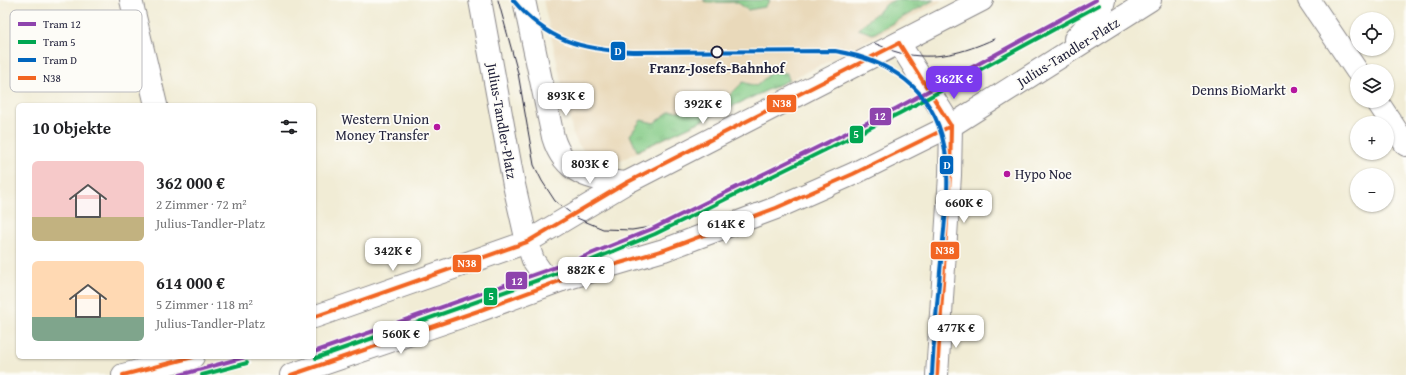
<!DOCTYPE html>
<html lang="de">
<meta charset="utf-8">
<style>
:root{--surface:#fff;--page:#f2f2f2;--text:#202124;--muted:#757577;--accent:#7c3aed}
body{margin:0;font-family:"Gentium Book Plus",serif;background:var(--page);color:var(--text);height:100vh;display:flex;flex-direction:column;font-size:15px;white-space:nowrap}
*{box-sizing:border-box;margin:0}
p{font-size:13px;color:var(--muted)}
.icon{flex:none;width:22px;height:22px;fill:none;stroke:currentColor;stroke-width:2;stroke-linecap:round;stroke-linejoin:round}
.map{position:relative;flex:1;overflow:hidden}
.sheet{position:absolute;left:16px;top:103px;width:300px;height:256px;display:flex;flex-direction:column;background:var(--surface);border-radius:6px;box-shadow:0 1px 3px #0004}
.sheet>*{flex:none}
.fabs{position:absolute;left:1350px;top:12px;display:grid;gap:8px}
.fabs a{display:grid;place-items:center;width:44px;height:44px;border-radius:50%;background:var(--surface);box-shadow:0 1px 3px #0004;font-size:20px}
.price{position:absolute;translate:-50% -34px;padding:0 9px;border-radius:8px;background:#fff;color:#222;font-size:13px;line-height:26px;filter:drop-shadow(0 1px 2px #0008)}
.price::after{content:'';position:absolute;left:50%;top:24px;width:12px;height:9px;margin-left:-6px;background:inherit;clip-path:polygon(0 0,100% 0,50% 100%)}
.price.on{background:var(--accent);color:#fff}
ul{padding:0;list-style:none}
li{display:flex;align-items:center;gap:12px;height:100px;padding:0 16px}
li span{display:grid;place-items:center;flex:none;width:112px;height:80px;border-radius:6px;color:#555}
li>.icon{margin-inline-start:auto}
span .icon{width:48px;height:48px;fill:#fffc;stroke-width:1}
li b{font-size:17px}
h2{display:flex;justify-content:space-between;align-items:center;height:48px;padding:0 16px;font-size:17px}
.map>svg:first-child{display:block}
</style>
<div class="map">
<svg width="1406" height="375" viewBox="0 0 1406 375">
<defs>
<pattern id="grass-tufts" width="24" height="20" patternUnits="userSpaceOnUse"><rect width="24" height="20" fill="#84cb86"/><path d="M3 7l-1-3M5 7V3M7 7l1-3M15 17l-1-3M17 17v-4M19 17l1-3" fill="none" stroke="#72ae75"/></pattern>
</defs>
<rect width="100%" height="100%" fill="#fdfcf7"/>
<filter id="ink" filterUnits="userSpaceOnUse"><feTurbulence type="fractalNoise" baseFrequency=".025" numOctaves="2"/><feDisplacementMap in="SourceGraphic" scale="8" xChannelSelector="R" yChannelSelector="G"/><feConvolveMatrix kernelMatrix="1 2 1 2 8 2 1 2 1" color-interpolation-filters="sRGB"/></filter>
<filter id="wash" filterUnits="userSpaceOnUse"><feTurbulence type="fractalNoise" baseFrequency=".012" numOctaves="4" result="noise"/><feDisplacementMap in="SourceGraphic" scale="16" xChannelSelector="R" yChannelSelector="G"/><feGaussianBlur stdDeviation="0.9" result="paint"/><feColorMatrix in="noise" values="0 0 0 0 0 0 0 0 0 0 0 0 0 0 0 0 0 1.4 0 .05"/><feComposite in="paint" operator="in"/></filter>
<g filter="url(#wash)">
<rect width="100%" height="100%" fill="#f1ecd5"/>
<polygon fill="#e9d9ba" points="543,0 944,0 821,65 617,162 603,160 584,151 578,144 573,134"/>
<g fill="url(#grass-tufts)" stroke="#537660">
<polygon points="703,0 770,0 765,7 748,10 737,2 707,3"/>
<polygon points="895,0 934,0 873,34 858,29 888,3"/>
<polygon points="772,72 787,73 789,80 637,151 630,135 641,120 654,123 670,111 687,111 704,101 726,99 743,82 756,86"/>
</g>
</g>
<g filter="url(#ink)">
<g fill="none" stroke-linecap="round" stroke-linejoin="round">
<defs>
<g id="street">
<polyline points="131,0 156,105"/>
<polyline points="1309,0 1357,71"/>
<polyline points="1377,101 1406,145"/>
</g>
<g id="secondary">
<polyline points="480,0 514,185 527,242 533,260 542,273 550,277 562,280"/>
<path d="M524,0l29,137c11,37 38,43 73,46"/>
<polyline points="1075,39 1102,8 1104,0"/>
<polyline points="899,43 951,126"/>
<polyline points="314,317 527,242 626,183 982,0"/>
<polyline points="123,375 193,357"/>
<polyline points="291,375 478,311 562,280 664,250 776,208 853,174 954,124 1150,0"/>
<polyline points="937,375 950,175 951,126"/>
</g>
</defs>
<use href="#street" stroke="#8a8788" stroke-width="24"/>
<use href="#secondary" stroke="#8a8788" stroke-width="24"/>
<use href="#street" stroke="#fff" stroke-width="22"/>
<use href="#secondary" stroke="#fff" stroke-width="22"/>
<g stroke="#22223b" stroke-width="1">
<polyline points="498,0 518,73 534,165 542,181 555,201 577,218 603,229 632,230 650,227 672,218"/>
<path d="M874,43c8,3 17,8 26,10 35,8 63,0 94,-14"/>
</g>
<defs>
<g id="bus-1">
<polyline points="899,43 951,126"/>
<polyline points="314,317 527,242 626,183 899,43"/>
<polyline points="123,375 193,357"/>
<polyline points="291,375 478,311 562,280 664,250 776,208 853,174 951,126"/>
<polyline points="937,375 950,175 951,126"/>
</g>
</defs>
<use href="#bus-1" stroke="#fdfcf7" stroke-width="7"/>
<use href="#bus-1" stroke="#f26522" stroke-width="4"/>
<defs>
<g id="tram-1">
<polyline points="314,352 573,261 652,229 897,108 1096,0"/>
<polyline points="180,375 245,357"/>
</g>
<g id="tram-2">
<polyline points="316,358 575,267 655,234 900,113 1099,5"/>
<polyline points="202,375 247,363"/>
</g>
<path id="tram-3" d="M513,0c34,41 69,50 120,52l202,-1c54,9 98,37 109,94 7,35 1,71 -2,106 -4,41 -8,83 -10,124"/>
</defs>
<use href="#tram-1" stroke="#fdfcf7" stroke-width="7"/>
<use href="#tram-2" stroke="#fdfcf7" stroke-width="7"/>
<use href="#tram-3" stroke="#fdfcf7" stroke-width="7"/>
<use href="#tram-1" stroke="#8e44ad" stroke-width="4"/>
<use href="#tram-2" stroke="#00a651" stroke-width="4"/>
<use href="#tram-3" stroke="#0065bd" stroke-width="4"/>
</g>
</g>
<circle fill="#fdfcf7" stroke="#22223b" stroke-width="2" cx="717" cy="52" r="5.5"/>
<g fill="#b5179e" stroke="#fdfcf7" stroke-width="1.5">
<circle cx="1294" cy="90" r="4"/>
<circle cx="437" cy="127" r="4"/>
<circle cx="1007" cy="174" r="4"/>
</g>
<g text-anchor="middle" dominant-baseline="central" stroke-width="3.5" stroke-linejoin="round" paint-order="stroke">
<g font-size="14" fill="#22223b" stroke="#fdfcf7">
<text transform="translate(1068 52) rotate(-32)">Julius-Tandler-Platz</text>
<text transform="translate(502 121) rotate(80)">Julius-Tandler-Platz</text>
</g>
<g font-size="14" font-weight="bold" fill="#22223b" stroke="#fdfcf7">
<text x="717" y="68">Franz-Josefs-Bahnhof</text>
</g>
<g font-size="14" fill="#22223b" stroke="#fdfcf7" text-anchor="end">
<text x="1286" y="90">Denns BioMarkt</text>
<text x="429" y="119">Western Union<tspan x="429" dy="16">Money Transfer</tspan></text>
<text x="1015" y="174" text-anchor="start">Hypo Noe</text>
</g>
</g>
<rect x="10" y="10" width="132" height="82" rx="6" fill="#fdfcf7" stroke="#bbbbbf" stroke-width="1"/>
<rect x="18" y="22" width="18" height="4" fill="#8e44ad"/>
<rect x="18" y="40" width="18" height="4" fill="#00a651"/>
<rect x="18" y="58" width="18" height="4" fill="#0065bd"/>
<rect x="18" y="76" width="18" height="4" fill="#f26522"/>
<g font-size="11" fill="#22223b">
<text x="43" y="28">Tram 12</text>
<text x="43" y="46">Tram 5</text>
<text x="43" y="64">Tram D</text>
<text x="43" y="82">N38</text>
</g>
<g stroke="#fdfcf7" stroke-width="1.5">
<rect x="610" y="41" width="16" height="20" rx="4" fill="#0065bd"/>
<rect x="766" y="94" width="31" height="19" rx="4" fill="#f26522"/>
<rect x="869" y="107" width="23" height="19" rx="4" fill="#8e44ad"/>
<rect x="849" y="125" width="15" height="19" rx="4" fill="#00a651"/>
<rect x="939" y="155" width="15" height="20" rx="4" fill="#0065bd"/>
<rect x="930" y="241" width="30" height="19" rx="4" fill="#f26522"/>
<rect x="452" y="254" width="30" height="19" rx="4" fill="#f26522"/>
<rect x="505" y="271" width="23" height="19" rx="4" fill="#8e44ad"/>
<rect x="483" y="287" width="15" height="19" rx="4" fill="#00a651"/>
</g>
<g font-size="11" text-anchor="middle" font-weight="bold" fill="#fff">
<text x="618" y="55">D</text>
<text x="782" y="107">N38</text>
<text x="880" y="120">12</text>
<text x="856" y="138">5</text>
<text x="947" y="169">D</text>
<text x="945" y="254">N38</text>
<text x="467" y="267">N38</text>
<text x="517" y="285">12</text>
<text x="491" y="300">5</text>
</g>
</svg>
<div class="fabs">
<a><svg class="icon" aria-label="locate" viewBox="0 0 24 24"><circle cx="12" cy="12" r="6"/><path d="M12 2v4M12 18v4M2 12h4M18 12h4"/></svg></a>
<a><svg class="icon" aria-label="layers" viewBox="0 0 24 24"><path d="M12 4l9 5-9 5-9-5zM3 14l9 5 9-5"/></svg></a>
<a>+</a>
<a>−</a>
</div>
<b class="price on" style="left:954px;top:100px">362K €</b>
<b class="price" style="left:566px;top:117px">893K €</b>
<b class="price" style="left:703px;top:125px">392K €</b>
<b class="price" style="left:590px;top:185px">803K €</b>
<b class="price" style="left:964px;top:224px">660K €</b>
<b class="price" style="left:726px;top:245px">614K €</b>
<b class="price" style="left:393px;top:272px">342K €</b>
<b class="price" style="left:586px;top:291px">882K €</b>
<b class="price" style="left:956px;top:349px">477K €</b>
<b class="price" style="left:401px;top:355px">560K €</b>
<section class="sheet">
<h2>10 Objekte<svg class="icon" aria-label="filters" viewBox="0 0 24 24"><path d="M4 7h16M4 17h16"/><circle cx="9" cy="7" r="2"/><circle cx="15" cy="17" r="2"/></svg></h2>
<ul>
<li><span style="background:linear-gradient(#f6c9c9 70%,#c2b280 0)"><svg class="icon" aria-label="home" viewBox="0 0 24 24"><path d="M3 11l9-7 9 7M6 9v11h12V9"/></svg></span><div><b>362 000 €</b><p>2 Zimmer · 72 m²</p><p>Julius-Tandler-Platz</p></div></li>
<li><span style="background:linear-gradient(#ffd9b3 70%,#7fa58c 0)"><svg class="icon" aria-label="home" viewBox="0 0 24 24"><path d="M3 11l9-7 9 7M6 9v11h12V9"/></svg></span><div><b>614 000 €</b><p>5 Zimmer · 118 m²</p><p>Julius-Tandler-Platz</p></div></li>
</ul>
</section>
</div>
